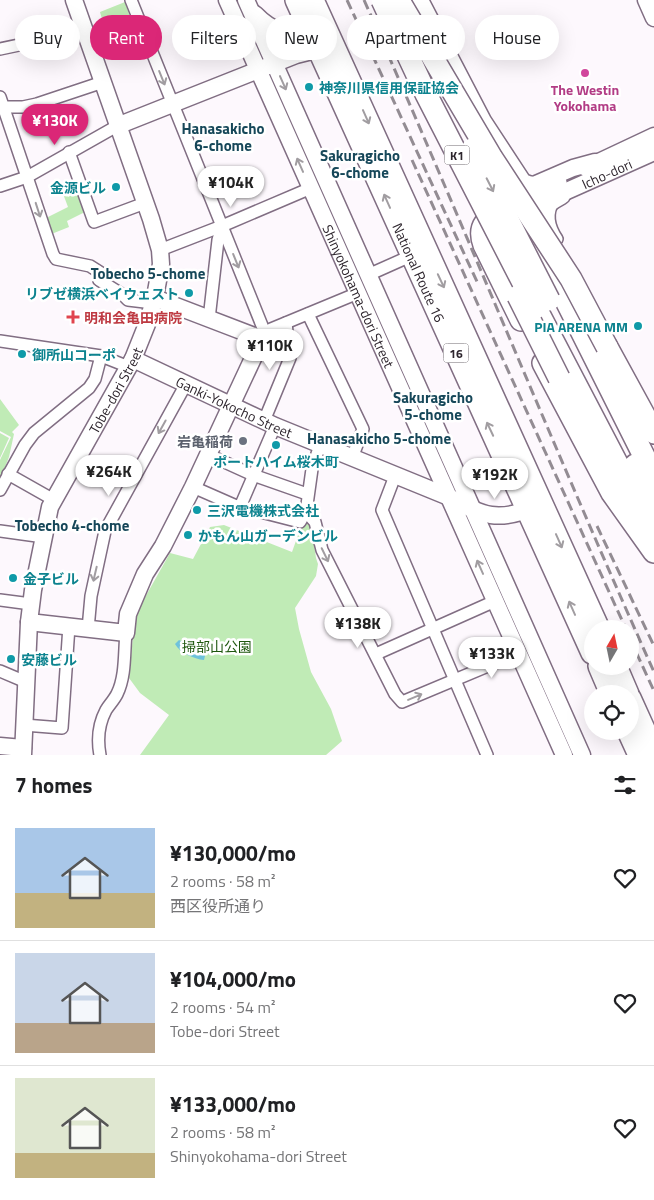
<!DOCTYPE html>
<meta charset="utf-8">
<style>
:root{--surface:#fff;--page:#f6f6f6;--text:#202124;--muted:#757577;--line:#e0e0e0;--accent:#db2777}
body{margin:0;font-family:"Titillium Web","Noto Sans JP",sans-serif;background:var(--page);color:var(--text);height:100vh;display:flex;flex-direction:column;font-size:19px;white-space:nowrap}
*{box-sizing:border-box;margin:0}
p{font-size:16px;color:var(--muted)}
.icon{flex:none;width:28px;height:28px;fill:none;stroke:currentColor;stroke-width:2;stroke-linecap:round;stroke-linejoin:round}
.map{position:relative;height:755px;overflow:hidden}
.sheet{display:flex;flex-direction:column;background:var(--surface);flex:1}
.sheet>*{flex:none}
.guide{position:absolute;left:15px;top:15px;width:625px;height:45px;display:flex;gap:10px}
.needle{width:32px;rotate:9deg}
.fabs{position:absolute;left:584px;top:620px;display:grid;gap:10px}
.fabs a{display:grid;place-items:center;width:55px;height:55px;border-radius:50%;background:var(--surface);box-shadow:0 5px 20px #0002;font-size:25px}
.price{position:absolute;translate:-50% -42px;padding:0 11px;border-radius:18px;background:#fff;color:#222;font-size:16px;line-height:32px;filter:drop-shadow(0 1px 2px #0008)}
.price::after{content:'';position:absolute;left:50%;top:30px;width:15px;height:11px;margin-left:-8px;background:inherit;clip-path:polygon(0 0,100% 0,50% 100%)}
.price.on{background:var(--accent);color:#fff}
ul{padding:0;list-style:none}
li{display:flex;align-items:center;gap:15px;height:125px;padding:0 15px}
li+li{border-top:1px solid var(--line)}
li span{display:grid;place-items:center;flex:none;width:140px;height:100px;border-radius:0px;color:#555}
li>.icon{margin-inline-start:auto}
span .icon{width:60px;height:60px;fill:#fffc;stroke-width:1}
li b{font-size:21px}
h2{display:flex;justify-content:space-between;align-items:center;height:60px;padding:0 15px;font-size:21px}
.pill{padding:0 18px;border-radius:22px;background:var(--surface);box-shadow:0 5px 20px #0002;font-size:18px;line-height:45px}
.pill.on{background:var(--accent);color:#fff}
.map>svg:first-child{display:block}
</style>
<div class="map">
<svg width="654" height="755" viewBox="0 0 654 755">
<rect width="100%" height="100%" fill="#fdf8fd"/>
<g fill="#c0ebb6">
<polygon points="125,2 131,20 127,22 125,18 104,26 100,12"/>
<polygon points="75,185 85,212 67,221 69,227 49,235 44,219 68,207 62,191"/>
<polygon points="0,399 19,425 12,432 14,434 9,457 0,480 0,460 11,437 0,431"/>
<polygon points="0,433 9,438 0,458"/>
<polygon points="311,523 316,558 318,564 316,576 295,608 299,629 311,672 331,709 342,741 326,755 140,755 169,715 140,693 129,678 135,615 170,553 193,559 210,527 224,525 292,552 302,524"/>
</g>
<path fill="#6ec2db" d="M179,640l18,10 7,2 1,4 -1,4c-10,-1 -24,-7 -29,-16z"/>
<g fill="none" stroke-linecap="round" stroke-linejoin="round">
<defs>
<g id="street">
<polyline points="131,0 265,333"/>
<polyline points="0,49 85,31"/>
<polyline points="0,97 53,254 56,259 90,266 101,273 99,280 123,295 128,300 153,303"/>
<polyline points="0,107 23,107 37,104 103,82"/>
<polyline points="69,152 94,222 145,203"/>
<polyline points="0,186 27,177 117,126"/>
<path d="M554,201c-9,13 -5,26 3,38"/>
<polyline points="160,250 222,226 311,188"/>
<polyline points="368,275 415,254"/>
<polyline points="308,314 363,429 352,458"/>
<polyline points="209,319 218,240 222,226"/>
<polyline points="262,339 265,333 271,329 358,293"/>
<polyline points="0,341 101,356 129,367"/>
<polyline points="264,421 290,358 286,323"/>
<polyline points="209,455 253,475 307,494"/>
<polyline points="8,474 54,500"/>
<polyline points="395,476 382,510 487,755"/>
<polyline points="193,487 234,505 300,522 306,512 312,469 320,445"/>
<polyline points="0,490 25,445 34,433 89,388 95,379 101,356"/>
<polyline points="240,507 275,426"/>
<polyline points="306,512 315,522 322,550 395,694 402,702 519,653"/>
<polyline points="0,531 44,537"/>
<polyline points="0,600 31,604"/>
<polyline points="88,629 91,596 105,531 186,384"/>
<polyline points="376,654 495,601"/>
<polyline points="0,671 26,682"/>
<polyline points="24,725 62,728 69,626"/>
<path d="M100,755c-3,-16 -2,-30 6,-45 3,-5 8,-10 11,-16 9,-18 7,-42 9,-61"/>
</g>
<g id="secondary">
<path id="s1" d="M227,0l337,755"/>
<polyline points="246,0 582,755"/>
<polyline points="420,0 483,121 523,182 531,185 536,184 573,168 595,162"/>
<polyline points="646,0 654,18"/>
<path d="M255,14c20,21 39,22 66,26"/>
<polyline points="117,126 296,55 308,52"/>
<polyline points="586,168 654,136"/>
<path id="s2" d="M560,194l94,-42"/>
<path id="s3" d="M133,359l142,67 174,71c33,19 50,26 87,9"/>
<polyline points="29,622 126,633 128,614 145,574 163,546 193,487 262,339 155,298"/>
<polyline points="0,746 23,748"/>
<path id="s4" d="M23,755l6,-133 4,-32 17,-83 83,-148 14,-35 8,-27 6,-33 -1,-14 -9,-31 -77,-219"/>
</g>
<g id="highway">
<path id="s5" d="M296,0l296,653"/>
<polyline points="313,0 599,629"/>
<path d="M560,194c-20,11 -30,19 -26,43l120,239"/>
<polyline points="536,308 618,465 654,530"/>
<path d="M521,320l-37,-75c-3,-8 -4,-15 1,-22 10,-15 54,-32 71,-40"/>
<polyline points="607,347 654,433"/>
<polyline points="543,363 612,493 654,552"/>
<polyline points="635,465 654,498"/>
<polyline points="599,666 611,694"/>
<polyline points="616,666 628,694"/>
<polyline points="630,698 654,751"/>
<polyline points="628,731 639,755"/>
</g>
</defs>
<use href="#street" stroke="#816e83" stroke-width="14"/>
<use href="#secondary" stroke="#816e83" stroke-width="19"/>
<use href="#highway" stroke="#816e83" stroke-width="24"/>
<use href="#street" stroke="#fff" stroke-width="11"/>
<use href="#secondary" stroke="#fff" stroke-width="16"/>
<use href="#highway" stroke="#fff" stroke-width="21"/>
<g stroke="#938c93" stroke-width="3" stroke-dasharray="10 5" stroke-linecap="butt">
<polyline points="347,0 479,286"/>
<path d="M364,0c99,223 190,449 290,672"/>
<polyline points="412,160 626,629"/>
<polyline points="597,526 654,646"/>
<polyline points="630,639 654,691"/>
</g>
<defs>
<g id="highway-bridge">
<polyline points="382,0 426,94 536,308"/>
<polyline points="401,4 492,158 571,279 607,347"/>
<polyline points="472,149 549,300"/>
<polyline points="518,296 559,378"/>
</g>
</defs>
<use href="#highway-bridge" stroke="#816e83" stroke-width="24" stroke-linecap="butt"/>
<use href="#highway-bridge" stroke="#fff" stroke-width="21"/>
</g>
<defs><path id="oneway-shaft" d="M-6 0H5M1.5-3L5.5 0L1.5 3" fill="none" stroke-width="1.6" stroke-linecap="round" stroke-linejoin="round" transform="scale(1.25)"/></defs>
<g stroke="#a19da1">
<use href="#oneway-shaft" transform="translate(162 78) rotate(68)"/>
<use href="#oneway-shaft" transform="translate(283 83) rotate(66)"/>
<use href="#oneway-shaft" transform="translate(366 117) rotate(66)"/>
<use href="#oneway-shaft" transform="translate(300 165) rotate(-114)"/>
<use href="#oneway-shaft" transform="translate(490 185) rotate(63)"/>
<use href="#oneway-shaft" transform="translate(387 201) rotate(-114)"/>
<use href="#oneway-shaft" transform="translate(38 210) rotate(72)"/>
<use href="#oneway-shaft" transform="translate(236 261) rotate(68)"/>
<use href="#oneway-shaft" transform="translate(441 281) rotate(65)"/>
<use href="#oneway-shaft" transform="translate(162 427) rotate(119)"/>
<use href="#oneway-shaft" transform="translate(490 429) rotate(-115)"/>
<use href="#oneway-shaft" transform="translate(559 541) rotate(66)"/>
<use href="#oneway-shaft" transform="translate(325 555) rotate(64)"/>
<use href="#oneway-shaft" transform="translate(480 567) rotate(-114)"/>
<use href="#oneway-shaft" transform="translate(95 574) rotate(103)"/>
<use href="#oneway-shaft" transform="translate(572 608) rotate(-114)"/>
<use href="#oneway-shaft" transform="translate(415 697) rotate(-23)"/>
</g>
<circle fill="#d1479c" stroke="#fff" stroke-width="2" cx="585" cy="73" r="5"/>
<g fill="#0f9aa8" stroke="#fff" stroke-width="2">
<circle cx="309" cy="87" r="5"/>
<circle cx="116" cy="187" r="5"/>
<circle cx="189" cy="293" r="5"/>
<circle cx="638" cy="326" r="5"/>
<circle cx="22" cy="354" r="5"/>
<circle cx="276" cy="445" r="5"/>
<circle cx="197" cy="510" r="5"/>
<circle cx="188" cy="535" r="5"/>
<circle cx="13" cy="578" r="5"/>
<circle cx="11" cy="659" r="5"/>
</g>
<path fill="#e0444e" stroke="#fff" stroke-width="2" d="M70.5 309.5h5v5h5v5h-5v5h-5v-5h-5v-5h5z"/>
<circle fill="#6b7280" stroke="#fff" stroke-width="2" cx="243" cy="441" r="5"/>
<g text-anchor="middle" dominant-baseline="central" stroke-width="5" stroke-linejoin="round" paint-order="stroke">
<g fill="#fff" stroke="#6d676d" stroke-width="1">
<rect x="444.5" y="145.5" width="25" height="19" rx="4"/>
<rect x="443.5" y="343.5" width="25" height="19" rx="4"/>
</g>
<g font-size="12" font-weight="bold" fill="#2e262e">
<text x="457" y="155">K1</text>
<text x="456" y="353">16</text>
</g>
<g font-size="14" font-weight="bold" fill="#0d838f" stroke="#fff" text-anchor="start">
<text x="319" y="87">神奈川県信用保証協会</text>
<text x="106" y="187" text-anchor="end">金源ビル</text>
<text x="179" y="293" text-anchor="end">リブゼ横浜ベイウェスト</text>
<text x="628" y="326" text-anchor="end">PIA ARENA MM</text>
<text x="32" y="354">御所山コーポ</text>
<text x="276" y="461" text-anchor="middle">ポートハイム桜木町</text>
<text x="207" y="510">三沢電機株式会社</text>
<text x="198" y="535">かもん山ガーデンビル</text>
<text x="23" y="578">金子ビル</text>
<text x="21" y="659">安藤ビル</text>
</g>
<g font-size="14" font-weight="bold" fill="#b23c85" stroke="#fff">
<text x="585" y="89">The Westin<tspan x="585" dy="16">Yokohama</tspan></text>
</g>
<g font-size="14" fill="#2e262e" stroke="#fff">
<text stroke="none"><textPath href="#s2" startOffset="51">Icho-dori</textPath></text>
<text stroke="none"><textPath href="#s5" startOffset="299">National Route 16</textPath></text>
<text stroke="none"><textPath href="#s1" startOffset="324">Shinyokohama-dori Street</textPath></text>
<text stroke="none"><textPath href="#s4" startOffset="384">Tobe-dori Street</textPath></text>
<text stroke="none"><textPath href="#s3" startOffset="112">Ganki-Yokocho Street</textPath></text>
</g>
<g font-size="14" font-weight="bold" fill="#be3a42" stroke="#fff" text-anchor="start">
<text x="84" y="317">明和会亀田病院</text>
</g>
<g font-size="14" font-weight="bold" fill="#5b616d" stroke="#fff" text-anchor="end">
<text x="233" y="441">岩亀稲荷</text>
</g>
<g font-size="14" fill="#1e570e" stroke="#fff">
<text x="217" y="646">掃部山公園</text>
</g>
<g font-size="15" font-weight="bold" fill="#164759" stroke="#fff">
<text x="223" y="128">Hanasakicho<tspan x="223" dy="17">6-chome</tspan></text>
<text x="360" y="155">Sakuragicho<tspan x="360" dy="17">6-chome</tspan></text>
<text x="148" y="273">Tobecho 5-chome</text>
<text x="433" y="397">Sakuragicho<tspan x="433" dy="17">5-chome</tspan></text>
<text x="379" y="438">Hanasakicho 5-chome</text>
<text x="72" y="525">Tobecho 4-chome</text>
</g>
</g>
</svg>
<div class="fabs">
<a><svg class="needle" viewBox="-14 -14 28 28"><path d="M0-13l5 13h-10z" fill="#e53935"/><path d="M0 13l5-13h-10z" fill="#757577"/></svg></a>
<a><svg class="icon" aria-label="locate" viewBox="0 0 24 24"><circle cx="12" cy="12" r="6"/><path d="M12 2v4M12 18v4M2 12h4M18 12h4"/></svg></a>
</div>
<b class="price on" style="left:55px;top:146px">¥130K</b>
<b class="price" style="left:231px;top:208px">¥104K</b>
<b class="price" style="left:270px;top:371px">¥110K</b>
<b class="price" style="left:109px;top:497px">¥264K</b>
<b class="price" style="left:495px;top:500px">¥192K</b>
<b class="price" style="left:358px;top:649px">¥138K</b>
<b class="price" style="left:492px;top:679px">¥133K</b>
<div class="guide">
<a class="pill">Buy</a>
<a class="pill on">Rent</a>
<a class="pill">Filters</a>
<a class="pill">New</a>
<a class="pill">Apartment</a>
<a class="pill">House</a>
</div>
</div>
<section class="sheet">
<h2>7 homes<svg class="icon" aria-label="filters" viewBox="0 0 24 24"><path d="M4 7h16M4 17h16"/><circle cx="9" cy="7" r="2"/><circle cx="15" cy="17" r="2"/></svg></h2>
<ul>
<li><span style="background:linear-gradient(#a9c7e8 65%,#c2b280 0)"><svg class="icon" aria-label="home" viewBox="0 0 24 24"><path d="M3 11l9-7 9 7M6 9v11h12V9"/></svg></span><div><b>¥130,000/mo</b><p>2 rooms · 58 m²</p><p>西区役所通り</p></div><svg class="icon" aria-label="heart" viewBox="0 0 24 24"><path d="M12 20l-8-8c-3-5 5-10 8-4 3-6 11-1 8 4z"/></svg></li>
<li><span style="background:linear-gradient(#c9d6e8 70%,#b9a48a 0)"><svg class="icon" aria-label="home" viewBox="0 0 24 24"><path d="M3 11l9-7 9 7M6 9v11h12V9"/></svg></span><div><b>¥104,000/mo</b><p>2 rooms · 54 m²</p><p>Tobe-dori Street</p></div><svg class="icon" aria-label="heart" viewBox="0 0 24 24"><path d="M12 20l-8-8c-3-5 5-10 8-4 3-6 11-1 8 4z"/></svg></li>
<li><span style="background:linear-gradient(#dfe7d0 75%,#c2b280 0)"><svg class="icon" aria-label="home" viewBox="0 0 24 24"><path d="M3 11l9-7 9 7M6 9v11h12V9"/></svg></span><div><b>¥133,000/mo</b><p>2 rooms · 58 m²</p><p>Shinyokohama-dori Street</p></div><svg class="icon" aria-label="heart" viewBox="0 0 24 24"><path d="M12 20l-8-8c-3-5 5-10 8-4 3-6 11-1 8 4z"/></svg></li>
</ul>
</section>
